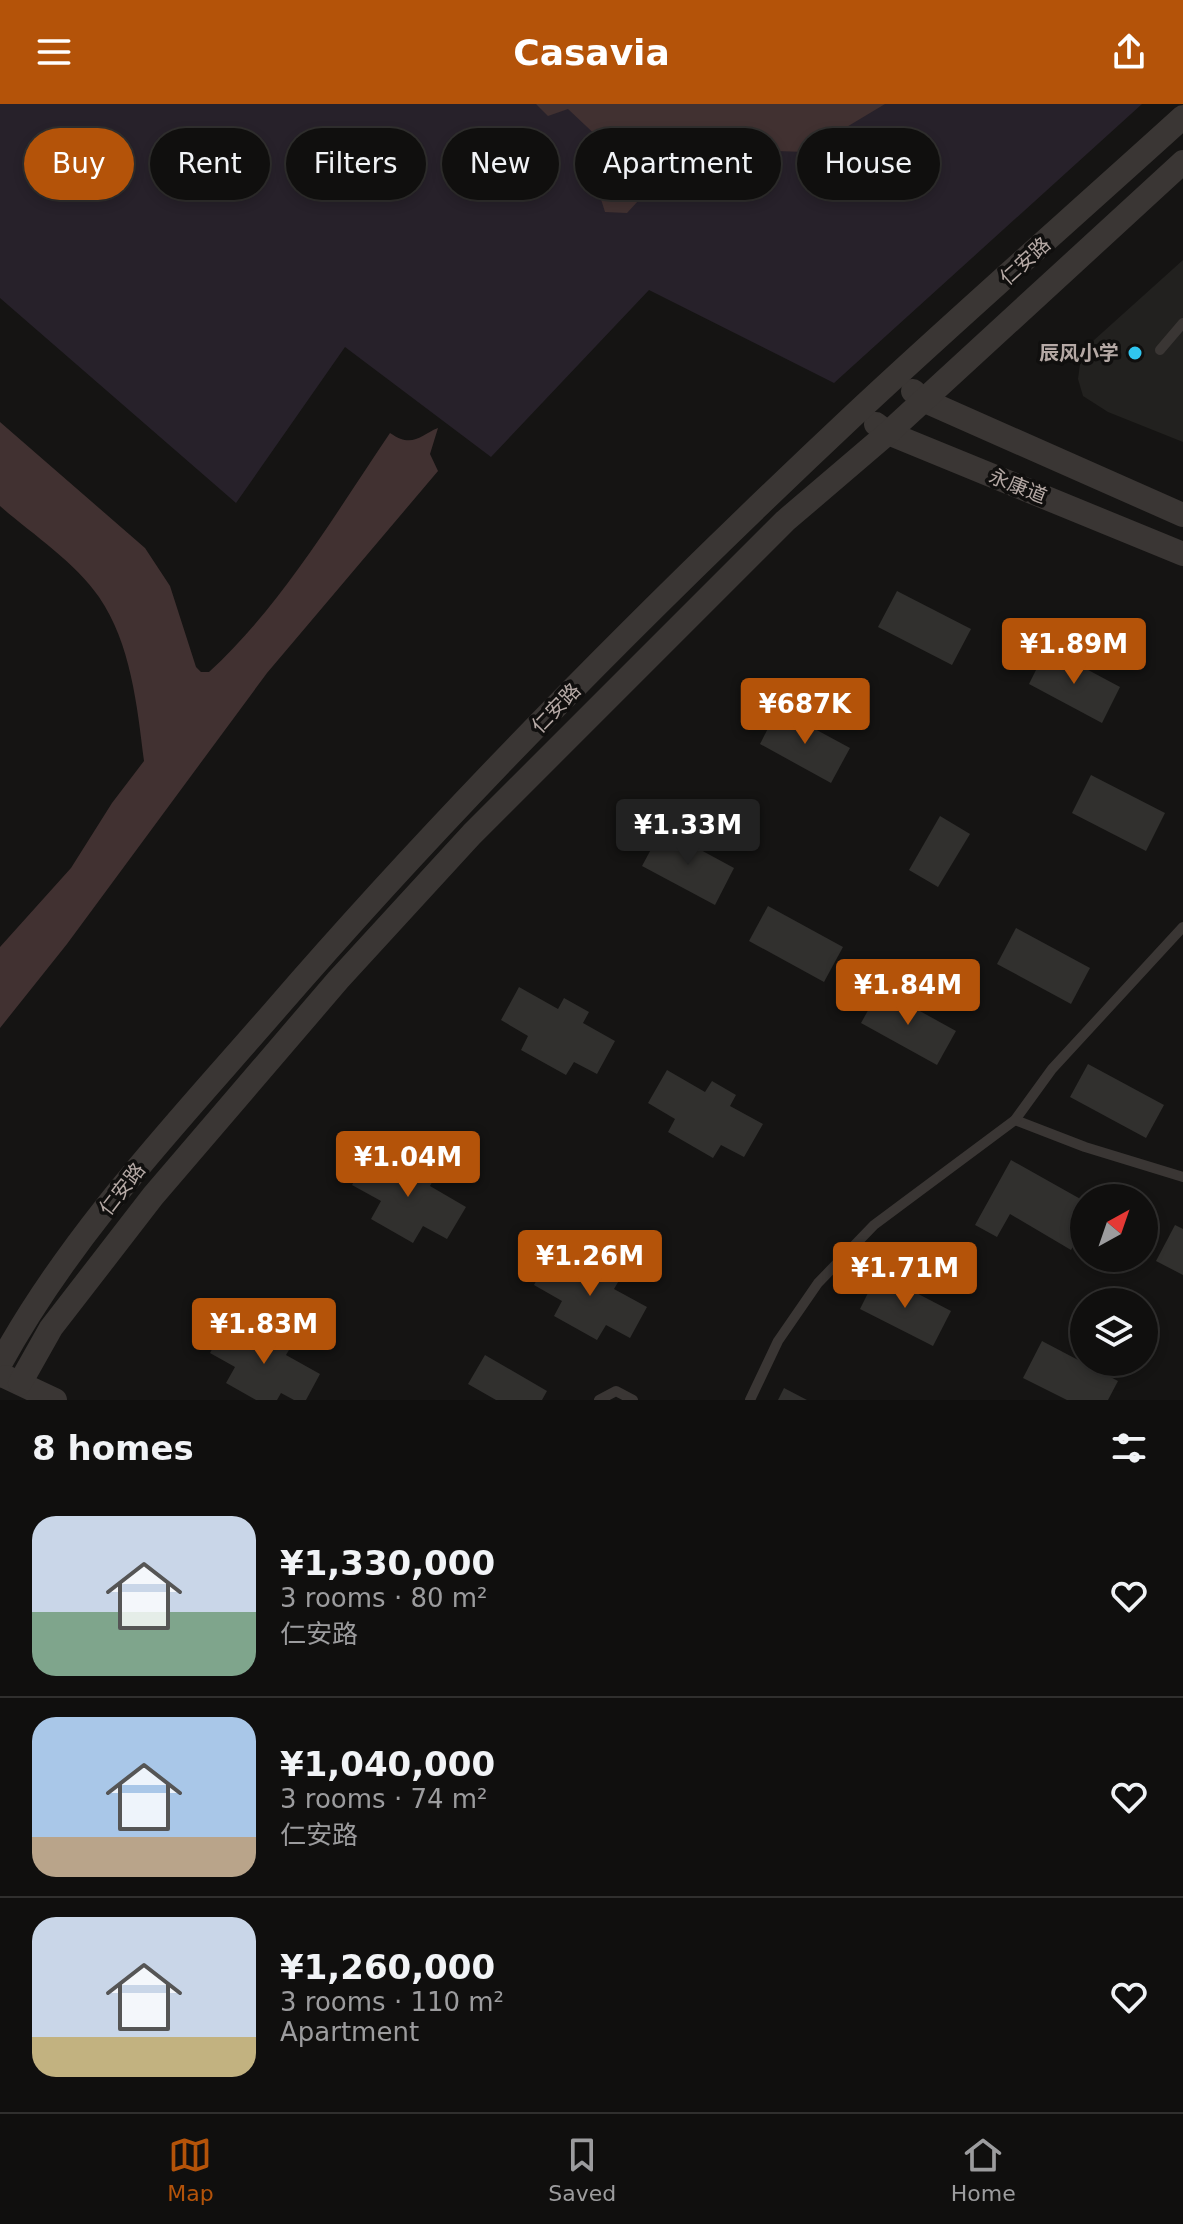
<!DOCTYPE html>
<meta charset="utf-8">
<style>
:root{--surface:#100f0e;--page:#191817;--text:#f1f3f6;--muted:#9c9c9e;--line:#302f2e;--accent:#b45309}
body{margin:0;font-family:"DejaVu Sans","Noto Sans SC",sans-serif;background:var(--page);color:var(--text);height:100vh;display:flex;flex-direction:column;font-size:30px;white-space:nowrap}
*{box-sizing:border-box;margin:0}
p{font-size:26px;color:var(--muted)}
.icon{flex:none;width:44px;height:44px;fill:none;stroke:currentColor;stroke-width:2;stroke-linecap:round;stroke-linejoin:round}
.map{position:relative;height:1296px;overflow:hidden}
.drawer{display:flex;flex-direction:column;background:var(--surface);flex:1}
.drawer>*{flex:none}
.guide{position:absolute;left:24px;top:24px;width:1136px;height:72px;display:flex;gap:16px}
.needle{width:52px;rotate:40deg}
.fabs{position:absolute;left:1070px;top:1080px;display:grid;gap:16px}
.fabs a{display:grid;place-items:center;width:88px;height:88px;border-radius:50%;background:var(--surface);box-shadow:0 4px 12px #0003,0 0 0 2px var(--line);font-size:40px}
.price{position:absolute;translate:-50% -68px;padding:0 18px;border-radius:8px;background:var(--accent);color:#fff;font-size:26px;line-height:52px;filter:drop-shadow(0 2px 4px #0008)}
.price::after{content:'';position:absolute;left:50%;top:48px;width:24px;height:18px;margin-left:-12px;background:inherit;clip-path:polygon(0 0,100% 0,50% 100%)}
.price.current{background:#222;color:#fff}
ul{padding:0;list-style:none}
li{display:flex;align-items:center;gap:24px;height:200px;padding:0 32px}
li+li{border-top:2px solid var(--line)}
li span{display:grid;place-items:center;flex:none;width:224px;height:160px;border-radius:24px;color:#555}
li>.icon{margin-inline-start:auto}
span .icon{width:96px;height:96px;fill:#fffc;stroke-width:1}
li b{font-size:34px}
h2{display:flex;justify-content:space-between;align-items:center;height:96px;padding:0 32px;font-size:34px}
.tag{padding:0 28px;border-radius:36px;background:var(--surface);box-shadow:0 4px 12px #0003,0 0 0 2px var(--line);font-size:28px;line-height:72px}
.tag.current{background:var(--accent);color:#fff}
header{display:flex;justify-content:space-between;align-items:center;height:104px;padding:0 32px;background:var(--accent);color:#fff;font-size:36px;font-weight:800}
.tabs{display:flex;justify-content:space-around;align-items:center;height:112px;border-top:2px solid var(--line);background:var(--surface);font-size:22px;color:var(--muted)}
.tabs a{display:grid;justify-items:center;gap:4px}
.tabs .current{color:var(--accent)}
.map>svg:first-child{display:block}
</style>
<header><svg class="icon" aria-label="menu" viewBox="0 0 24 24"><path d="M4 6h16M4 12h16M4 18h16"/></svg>Casavia<svg class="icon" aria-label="share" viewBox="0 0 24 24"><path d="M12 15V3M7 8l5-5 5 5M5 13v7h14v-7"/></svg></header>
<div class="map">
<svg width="1183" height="1296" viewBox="0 0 1183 1296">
<rect width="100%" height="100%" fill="#151413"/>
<polygon fill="#22211f" points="1183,156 1183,338 1108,308 1083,292 1078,275 1080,260 1093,237"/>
<polygon fill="#27212a" points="0,0 1142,0 834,279 649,186 491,353 345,243 236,399 0,194"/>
<g fill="#413131">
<polygon points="536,0 885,0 805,48 687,44 627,109 605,108 600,92 620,54 568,5 548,12"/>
<path d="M0,318l145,126 25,38 26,81 5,5h8c73,-67 126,-158 181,-239 23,16 30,2 48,-5l-8,26 8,17 -171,202 -200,271 -67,84v-81l71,-79 41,-65 32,-42c-7,-56 -13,-117 -45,-164 -24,-35 -67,-63 -99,-91z"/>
</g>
<g fill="#31302e">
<polygon points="897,487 971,525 952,561 878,523"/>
<polygon points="1047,544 1120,583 1102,619 1029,580"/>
<polygon points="778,605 850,644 831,679 760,640"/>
<polygon points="1091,671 1165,709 1146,747 1072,709"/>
<polygon points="940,712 970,730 938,783 909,766"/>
<polygon points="662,725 734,764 715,801 642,762"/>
<polygon points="768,802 843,843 824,878 749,837"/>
<polygon points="1016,824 1090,864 1071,900 997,860"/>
<polygon points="519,883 558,905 564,894 589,908 583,919 615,937 597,970 574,958 566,971 521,946 528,932 501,916"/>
<polygon points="880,885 956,927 937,961 861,919"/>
<polygon points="1088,960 1164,1001 1146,1034 1070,993"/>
<polygon points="667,966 705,988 712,977 736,991 730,1002 763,1020 744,1053 721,1041 713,1054 668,1028 675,1015 648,999"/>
<polygon points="371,1049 404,1068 410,1057 436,1071 430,1082 466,1103 447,1135 423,1122 413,1139 371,1115 381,1097 352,1081"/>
<polygon points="1011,1056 1084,1097 1084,1123 1071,1146 1010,1110 997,1133 975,1121"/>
<polygon points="1175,1121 1183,1125 1183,1171 1156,1157"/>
<polygon points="551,1150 588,1170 595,1158 621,1173 614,1185 647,1203 630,1234 606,1221 597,1236 554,1212 562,1197 534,1181"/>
<polygon points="878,1169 951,1207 933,1242 860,1205"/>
<polygon points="227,1218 262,1238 268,1225 293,1239 286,1251 320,1270 306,1296 294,1296 281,1289 277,1296 256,1296 226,1279 235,1263 210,1249"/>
<polygon points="1042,1237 1118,1277 1108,1296 1067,1296 1023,1274"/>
<polygon points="485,1251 547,1287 542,1296 496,1296 468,1280"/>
<polygon points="784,1284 807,1296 778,1296"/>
</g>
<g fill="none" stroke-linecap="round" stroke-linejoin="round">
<g stroke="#3a3634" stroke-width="10">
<polyline points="1160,246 1183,219"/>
<polyline points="1015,1016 1085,1043 1183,1073"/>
<polyline points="599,1296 616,1287 633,1296"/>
<polyline points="750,1296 778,1237 818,1179 874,1121 1015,1016 1052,965 1183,823"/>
</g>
<g stroke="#3a3634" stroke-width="24">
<polyline points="913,287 923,296 1183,411"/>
<polyline points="876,320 888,329 1183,450"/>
<path d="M0,1260c72,-132 178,-242 276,-355 181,-209 378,-406 579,-595 108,-101 219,-198 328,-297"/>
<polyline points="6,1273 55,1296"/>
<polyline points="20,1279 51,1224 153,1092 338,876 472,730 785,417 888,329 1183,58"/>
</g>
</g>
<circle fill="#30c6f0" stroke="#100f0e" stroke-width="3" cx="1135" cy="249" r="8"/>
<g text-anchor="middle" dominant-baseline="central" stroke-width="7" stroke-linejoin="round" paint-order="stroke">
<g font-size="20" fill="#b5a9a5" stroke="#100f0e">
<text transform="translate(1025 157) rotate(-42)">仁安路</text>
<text transform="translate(1018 382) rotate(22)">永康道</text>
<text transform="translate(556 604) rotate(-46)">仁安路</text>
<text transform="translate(122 1085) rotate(-52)">仁安路</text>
</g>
<g font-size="20" font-weight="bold" fill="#b5a9a5" stroke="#100f0e" text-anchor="end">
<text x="1119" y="249">辰风小学</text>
</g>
</g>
</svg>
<div class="fabs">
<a><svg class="needle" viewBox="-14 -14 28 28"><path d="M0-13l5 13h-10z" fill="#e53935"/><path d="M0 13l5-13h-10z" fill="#9c9c9e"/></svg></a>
<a><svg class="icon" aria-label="layers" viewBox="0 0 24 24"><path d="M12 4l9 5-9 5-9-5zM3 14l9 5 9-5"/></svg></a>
</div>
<b class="price" style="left:1074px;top:582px">¥1.89M</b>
<b class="price" style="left:805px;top:642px">¥687K</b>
<b class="price current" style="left:688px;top:763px">¥1.33M</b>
<b class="price" style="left:908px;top:923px">¥1.84M</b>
<b class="price" style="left:408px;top:1095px">¥1.04M</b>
<b class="price" style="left:590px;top:1194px">¥1.26M</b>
<b class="price" style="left:905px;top:1206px">¥1.71M</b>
<b class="price" style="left:264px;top:1262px">¥1.83M</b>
<div class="guide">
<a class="tag current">Buy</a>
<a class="tag">Rent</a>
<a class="tag">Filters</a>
<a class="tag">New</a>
<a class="tag">Apartment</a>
<a class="tag">House</a>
</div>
</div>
<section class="drawer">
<h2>8 homes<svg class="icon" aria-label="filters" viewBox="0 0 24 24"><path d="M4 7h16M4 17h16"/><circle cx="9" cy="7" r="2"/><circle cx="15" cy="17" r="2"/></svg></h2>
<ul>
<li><span style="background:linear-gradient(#c9d6e8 60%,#7fa58c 0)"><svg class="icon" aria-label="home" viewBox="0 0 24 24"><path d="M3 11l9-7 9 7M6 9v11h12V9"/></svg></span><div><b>¥1,330,000</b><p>3 rooms · 80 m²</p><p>仁安路</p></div><svg class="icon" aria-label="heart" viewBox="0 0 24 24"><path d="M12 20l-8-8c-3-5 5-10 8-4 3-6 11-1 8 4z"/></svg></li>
<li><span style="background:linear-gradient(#a9c7e8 75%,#b9a48a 0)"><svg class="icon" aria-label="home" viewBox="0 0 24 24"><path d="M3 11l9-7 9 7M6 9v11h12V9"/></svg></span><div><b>¥1,040,000</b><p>3 rooms · 74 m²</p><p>仁安路</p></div><svg class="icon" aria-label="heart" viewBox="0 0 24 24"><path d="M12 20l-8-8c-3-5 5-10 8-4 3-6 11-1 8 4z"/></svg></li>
<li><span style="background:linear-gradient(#c9d6e8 75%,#c2b280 0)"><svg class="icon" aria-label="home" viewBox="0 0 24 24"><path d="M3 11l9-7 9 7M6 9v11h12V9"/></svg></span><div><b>¥1,260,000</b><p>3 rooms · 110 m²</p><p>Apartment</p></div><svg class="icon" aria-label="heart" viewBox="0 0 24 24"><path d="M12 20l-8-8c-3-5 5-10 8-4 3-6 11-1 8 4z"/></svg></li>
</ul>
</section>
<nav class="tabs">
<a class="current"><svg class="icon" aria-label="map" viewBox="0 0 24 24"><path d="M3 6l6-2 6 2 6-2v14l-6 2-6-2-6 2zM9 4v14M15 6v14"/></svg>Map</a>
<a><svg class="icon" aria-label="saved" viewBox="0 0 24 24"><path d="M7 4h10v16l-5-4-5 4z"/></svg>Saved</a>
<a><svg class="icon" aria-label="home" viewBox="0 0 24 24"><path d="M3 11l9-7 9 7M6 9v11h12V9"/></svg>Home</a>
</nav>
